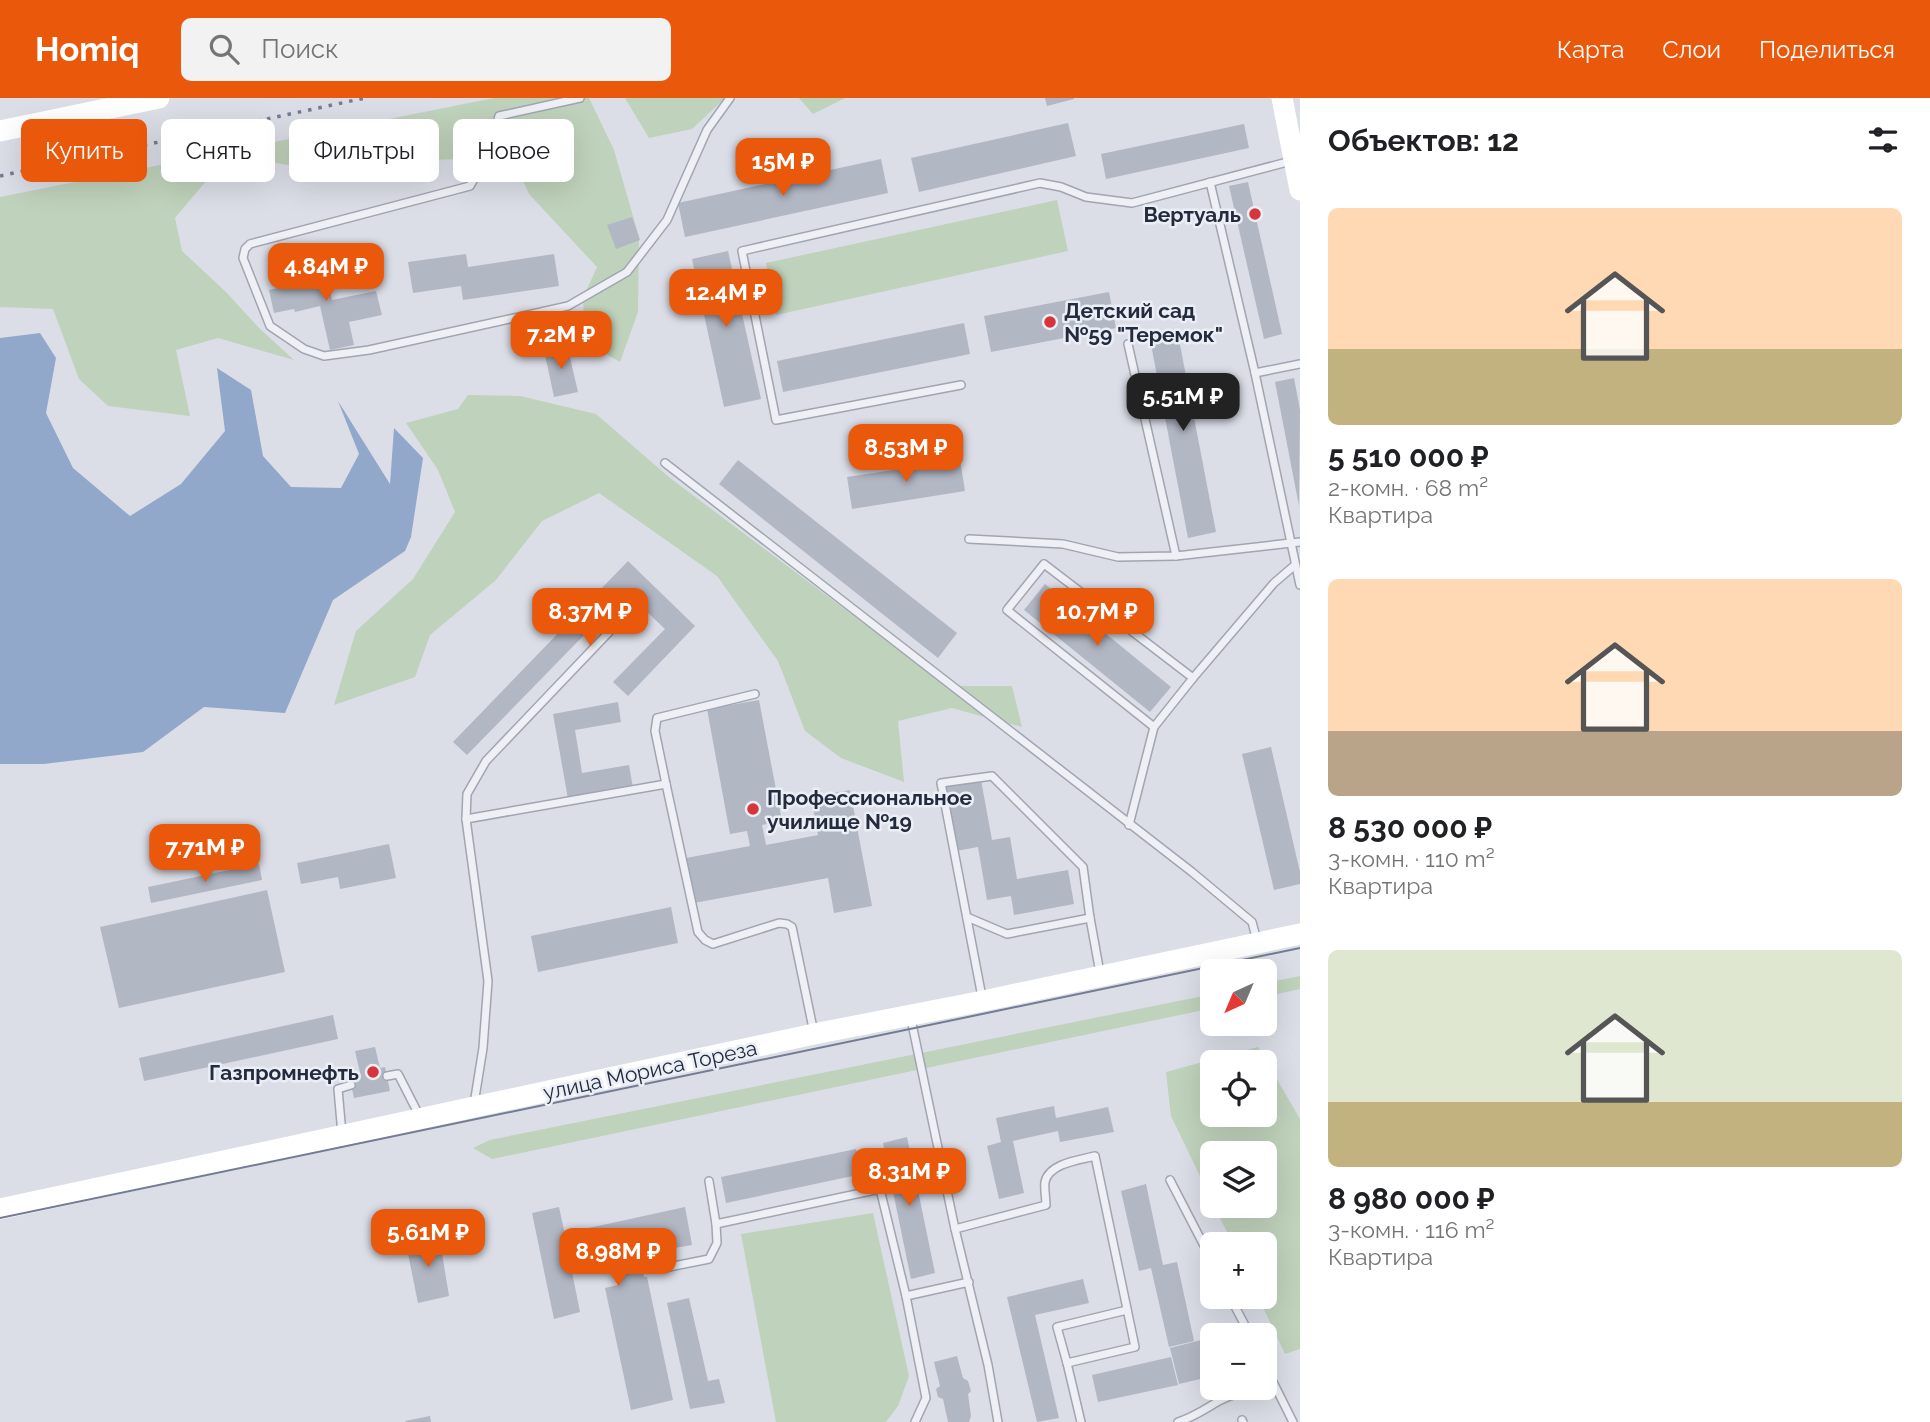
<!DOCTYPE html>
<html lang="ru">
<meta charset="utf-8">
<style>
:root{--surface:#fff;--page:#f2f2f2;--text:#202124;--muted:#757577;--accent:#ea580c}
body{margin:0;font-family:Raleway,sans-serif;background:var(--page);color:var(--text);height:100vh;display:flex;flex-direction:column;font-size:26px;white-space:nowrap}
*{box-sizing:border-box;margin:0}
p{font-size:23px;color:var(--muted)}
.icon{flex:none;width:38px;height:38px;fill:none;stroke:currentColor;stroke-width:2;stroke-linecap:round;stroke-linejoin:round}
.map{position:relative;flex:1;overflow:hidden}
.panel{display:flex;flex-direction:column;background:var(--surface);width:630px}
.panel>*{flex:none}
.hud{position:absolute;left:21px;top:21px;width:665px;height:63px;display:flex;gap:14px}
.needle{width:46px;rotate:224deg}
.buttons{position:absolute;left:1200px;top:861px;display:grid;gap:14px}
.buttons a{display:grid;place-items:center;width:77px;height:77px;border-radius:10px;background:var(--surface);box-shadow:0 7px 28px #0002;font-size:35px}
.price{position:absolute;translate:-50% -60px;padding:0 16px;border-radius:14px;background:var(--accent);color:#fff;font-size:23px;line-height:46px;filter:drop-shadow(0 2px 4px #0008)}
.price::after{content:'';position:absolute;left:50%;top:42px;width:21px;height:16px;margin-left:-10px;background:inherit;clip-path:polygon(0 0,100% 0,50% 100%)}
.price.on{background:#222;color:#fff}
ul{padding:0;list-style:none}
li{display:grid;align-content:center;gap:14px;height:371px;padding:0 28px}
li span{display:grid;place-items:center;height:217px;border-radius:10px;color:#555}
li>.icon{margin-inline-start:auto}
span .icon{width:126px;height:126px;fill:#fffc;stroke-width:1}
li b{font-size:30px}
h2{display:flex;justify-content:space-between;align-items:center;height:84px;padding:0 28px;font-size:30px}
.pill{padding:0 24px;border-radius:10px;background:var(--surface);box-shadow:0 7px 28px #0002;font-size:24px;line-height:63px}
.pill.on{background:var(--accent);color:#fff}
header{display:flex;align-items:center;gap:42px;box-sizing:border-box;height:98px;padding:0 35px;background:var(--accent);color:#fff}
header strong{font-size:33px}
nav{display:flex;gap:38px;margin-inline-start:auto;font-size:24px}
.search{width:490px;height:63px;background:var(--page);display:flex;align-items:center;gap:18px;box-sizing:border-box;padding:0 24px;border-radius:10px;color:var(--muted);font-size:26px}
main{display:flex;flex:1;min-height:0}
.map>svg:first-child{display:block}
</style>
<header>
<strong>Homiq</strong>
<div class="search"><svg class="icon" aria-label="search" viewBox="0 0 24 24"><circle cx="10" cy="10" r="6"/><path d="M15 15l6 6"/></svg>Поиск</div>
<nav><a>Карта</a><a>Слои</a><a>Поделиться</a></nav>
</header>
<main>
<div class="map">
<svg width="1300" height="1324" viewBox="0 0 1300 1324">
<rect width="100%" height="100%" fill="#dbdee7"/>
<g fill="#bfd2bb" fill-rule="evenodd">
<polygon points="494,0 589,0 614,52 639,139 638,214 620,264 585,244 583,200 597,169 529,96 513,59 435,62 367,80 270,64 212,76 175,120 182,153 226,194 259,230 294,262 218,240 176,252 190,318 108,308 79,281 53,211 0,209 0,99"/>
<polygon points="625,0 725,0 692,31 649,40"/>
<polygon points="799,0 845,0 813,16"/>
<polygon points="1057,102 1068,153 776,217 766,165"/>
<polygon points="468,297 520,298 596,316 670,380 947,588 1012,588 1022,629 952,610 898,623 904,684 841,660 805,633 778,563 717,478 599,395 542,423 496,482 430,537 415,579 334,607 356,533 413,481 455,414 438,372 406,325 458,311"/>
<polygon points="1300,878 1300,891 1265,899 1265,885"/>
<polygon points="1213,896 1213,910 492,1061 473,1050 490,1042"/>
<path d="M1258,949l42,72v230l-15,5 -27,-57h7v-53h-32l-19,-38h51v-53h-52v50l-42,-87 -5,-44zM1213,964h52v53h-52z"/>
<polygon points="873,1115 909,1278 898,1308 886,1324 776,1324 741,1136"/>
</g>
<polygon fill="#92a8cb" points="40,235 56,260 46,315 73,370 130,418 181,386 225,333 217,270 251,292 263,358 291,389 341,390 359,356 338,303 390,386 394,330 423,360 411,439 405,453 333,502 285,615 204,609 143,654 44,666 0,666 0,240"/>
<g fill="#b2b7c4">
<polygon points="1045,0 1074,0 1074,1 1047,8"/>
<polygon points="1068,25 1076,58 919,94 911,60"/>
<polygon points="1244,26 1249,50 1106,81 1101,56"/>
<polygon points="881,61 888,95 685,139 678,105"/>
<polygon points="1248,84 1282,236 1264,241 1229,88"/>
<polygon points="632,119 640,142 616,151 607,127"/>
<polygon points="728,153 761,301 724,309 692,161"/>
<polygon points="466,156 468,169 554,156 559,188 463,202 461,188 413,195 408,164"/>
<polygon points="321,157 332,202 376,193 382,217 349,224 354,247 330,252 320,208 295,214 294,211 274,215 269,192 304,184 299,162"/>
<polygon points="1109,194 1116,230 991,254 984,218"/>
<polygon points="964,225 970,256 783,294 777,263"/>
<polygon points="1177,231 1216,434 1188,440 1149,236"/>
<polygon points="567,247 578,294 554,299 544,252"/>
<polygon points="1294,280 1300,312 1299,408 1275,284"/>
<polygon points="738,362 957,535 938,560 719,386"/>
<polygon points="960,362 965,393 852,411 847,379"/>
<polygon points="628,463 695,528 628,598 613,584 665,531 626,494 467,657 453,644"/>
<polygon points="1045,486 1171,589 1150,614 1024,512"/>
<polygon points="759,602 782,723 762,727 766,747 818,737 811,699 850,692 872,808 834,815 828,780 694,805 686,760 750,748 747,733 730,736 707,611"/>
<polygon points="618,604 621,624 575,632 582,675 629,667 633,690 568,701 553,616"/>
<polygon points="1271,649 1300,774 1300,786 1274,792 1242,656"/>
<polygon points="981,682 992,742 1010,739 1017,781 1068,772 1074,806 1014,817 1011,798 987,802 978,749 956,753 945,688"/>
<polygon points="389,746 396,780 340,791 338,779 301,786 297,765"/>
<polygon points="259,766 262,782 151,805 148,789"/>
<polygon points="267,792 285,874 119,910 100,829"/>
<polygon points="671,809 678,845 538,874 531,838"/>
<polygon points="333,917 338,941 144,983 139,960"/>
<polygon points="375,949 380,970 385,969 390,993 354,1000 350,982 361,979 355,953"/>
<polygon points="1054,1008 1056,1020 1108,1009 1114,1034 1060,1044 1058,1033 1013,1043 1024,1095 999,1101 987,1048 1001,1044 996,1020"/>
<polygon points="907,1039 935,1175 911,1181 883,1045"/>
<polygon points="856,1051 862,1076 726,1105 721,1079"/>
<polygon points="1146,1086 1163,1167 1177,1164 1194,1243 1169,1249 1151,1170 1139,1173 1121,1093"/>
<polygon points="559,1109 569,1155 581,1153 575,1133 685,1109 692,1147 640,1156 644,1179 647,1179 673,1302 631,1312 605,1190 618,1187 613,1165 572,1174 580,1214 554,1221 532,1115"/>
<polygon points="439,1137 449,1198 418,1205 406,1146"/>
<polygon points="1083,1181 1089,1205 1035,1217 1059,1320 1037,1324 1007,1199"/>
<polygon points="689,1200 708,1283 719,1281 725,1305 690,1311 667,1205"/>
<polygon points="1205,1241 1213,1278 1179,1286 1170,1250"/>
<polygon points="957,1258 963,1280 968,1283 971,1293 968,1296 971,1318 969,1324 948,1324 943,1301 938,1299 936,1291 940,1288 934,1264"/>
<polygon points="1171,1259 1178,1287 1098,1304 1092,1277"/>
<polygon points="430,1318 431,1324 406,1324 405,1323"/>
</g>
<g fill="none" stroke-linecap="round" stroke-linejoin="round">
<defs>
<g id="lane">
<polyline points="580,0 499,18 489,54 470,88 250,146 245,151 243,160 270,228 304,251 324,258 369,252 568,208 627,174 667,122 707,32 730,0"/>
<polyline points="1210,84 1255,275 1300,487"/>
<polyline points="1128,246 1176,458"/>
<polyline points="1255,275 1300,266"/>
<polyline points="961,287 776,322 742,153 1040,85 1061,89 1086,99 1132,105 1291,63"/>
<polyline points="665,365 1192,774 1252,824 1257,843"/>
<polyline points="969,441 1063,446 1118,459 1176,458 1300,444"/>
<polyline points="1154,629 1193,580"/>
<polyline points="666,686 655,633 657,620 755,596"/>
<polyline points="466,721 467,696 486,663 630,512"/>
<polyline points="1129,727 1154,629 1007,512 1044,466 1193,580 1274,485 1295,467"/>
<polyline points="967,819 1007,836 1090,820 1100,875"/>
<polyline points="982,899 941,685 992,678 1083,769 1090,820"/>
<polyline points="911,921 955,1131 988,1267 998,1324"/>
<polyline points="387,978 398,976 419,1017"/>
<polyline points="474,1006 483,950 488,883 466,721 666,686 698,834 705,842 713,846 779,825 787,826 792,829 814,935"/>
<polyline points="342,1036 338,991 351,987"/>
<polyline points="1170,1082 1213,1165"/>
<polyline points="709,1083 716,1126 880,1091 906,1198 969,1184"/>
<path d="M955,1131l91,-24c0,-7 -2,-16 -1,-23 4,-19 35,-22 50,-26l40,191 -68,16 14,59"/>
<polyline points="664,1170 709,1161 717,1145 716,1126"/>
<polyline points="906,1198 926,1300 915,1324"/>
<polyline points="1230,1199 1250,1237"/>
<polyline points="1067,1265 1057,1229 1127,1212"/>
<polyline points="1265,1268 1293,1324"/>
<polyline points="1242,1322 1243,1324"/>
<path d="M1178,1324c16,-5 27,-13 41,-21 14,-8 29,-10 45,-13"/>
</g>
</defs>
<use href="#lane" stroke="#a0a5b1" stroke-width="10"/>
<use href="#lane" stroke="#eef0f5" stroke-width="7"/>
<g stroke="#fff" stroke-width="21">
<polyline points="1282,0 1300,92"/>
<polyline points="0,33 159,0"/>
<polyline points="0,1111 814,936 983,903 1300,836"/>
</g>
<polyline stroke="#737c92" stroke-width="2" points="0,1120 1300,850"/>
<polyline stroke="#737c92" stroke-width="3.5" stroke-dasharray="3.5 7" stroke-linecap="butt" points="0,78 365,0"/>
</g>
<g fill="#d8343b" stroke="#eaeef5" stroke-width="2.5">
<circle cx="1255" cy="116" r="7"/>
<circle cx="1050" cy="224" r="7"/>
<circle cx="753" cy="711" r="7"/>
<circle cx="373" cy="974" r="7"/>
</g>
<g text-anchor="middle" dominant-baseline="central" stroke-width="5" stroke-linejoin="round" paint-order="stroke">
<g font-size="21" font-weight="bold" fill="#242b3e" stroke="#eaeef5" text-anchor="end">
<text x="1241" y="116">Вертуаль</text>
<text x="1064" y="212" text-anchor="start">Детский сад<tspan x="1064" dy="24">№59 "Теремок"</tspan></text>
<text x="767" y="699" text-anchor="start">Профессиональное<tspan x="767" dy="24">училище №19</tspan></text>
<text x="359" y="974">Газпромнефть</text>
</g>
<g font-size="21" fill="#242b3e" stroke="#eaeef5">
<text transform="translate(650 972) rotate(-12)">улица Мориса Тореза</text>
</g>
</g>
</svg>
<div class="buttons">
<a><svg class="needle" viewBox="-14 -14 28 28"><path d="M0-13l5 13h-10z" fill="#e53935"/><path d="M0 13l5-13h-10z" fill="#757577"/></svg></a>
<a><svg class="icon" aria-label="locate" viewBox="0 0 24 24"><circle cx="12" cy="12" r="6"/><path d="M12 2v4M12 18v4M2 12h4M18 12h4"/></svg></a>
<a><svg class="icon" aria-label="layers" viewBox="0 0 24 24"><path d="M12 4l9 5-9 5-9-5zM3 14l9 5 9-5"/></svg></a>
<a>+</a>
<a>−</a>
</div>
<b class="price" style="left:783px;top:100px">15M ₽</b>
<b class="price" style="left:326px;top:205px">4.84M ₽</b>
<b class="price" style="left:726px;top:231px">12.4M ₽</b>
<b class="price" style="left:561px;top:273px">7.2M ₽</b>
<b class="price on" style="left:1183px;top:335px">5.51M ₽</b>
<b class="price" style="left:906px;top:386px">8.53M ₽</b>
<b class="price" style="left:590px;top:550px">8.37M ₽</b>
<b class="price" style="left:1097px;top:550px">10.7M ₽</b>
<b class="price" style="left:205px;top:786px">7.71M ₽</b>
<b class="price" style="left:909px;top:1110px">8.31M ₽</b>
<b class="price" style="left:428px;top:1171px">5.61M ₽</b>
<b class="price" style="left:618px;top:1190px">8.98M ₽</b>
<div class="hud">
<a class="pill on">Купить</a>
<a class="pill">Снять</a>
<a class="pill">Фильтры</a>
<a class="pill">Новое</a>
</div>
</div>
<section class="panel">
<h2>Объектов: 12<svg class="icon" aria-label="filters" viewBox="0 0 24 24"><path d="M4 7h16M4 17h16"/><circle cx="9" cy="7" r="2"/><circle cx="15" cy="17" r="2"/></svg></h2>
<ul>
<li><span style="background:linear-gradient(#ffd9b3 65%,#c2b280 0)"><svg class="icon" aria-label="home" viewBox="0 0 24 24"><path d="M3 11l9-7 9 7M6 9v11h12V9"/></svg></span><div><b>5 510 000 ₽</b><p>2-комн. · 68 m²</p><p>Квартира</p></div></li>
<li><span style="background:linear-gradient(#ffd9b3 70%,#b9a48a 0)"><svg class="icon" aria-label="home" viewBox="0 0 24 24"><path d="M3 11l9-7 9 7M6 9v11h12V9"/></svg></span><div><b>8 530 000 ₽</b><p>3-комн. · 110 m²</p><p>Квартира</p></div></li>
<li><span style="background:linear-gradient(#dfe7d0 70%,#c2b280 0)"><svg class="icon" aria-label="home" viewBox="0 0 24 24"><path d="M3 11l9-7 9 7M6 9v11h12V9"/></svg></span><div><b>8 980 000 ₽</b><p>3-комн. · 116 m²</p><p>Квартира</p></div></li>
</ul>
</section>
</main>
